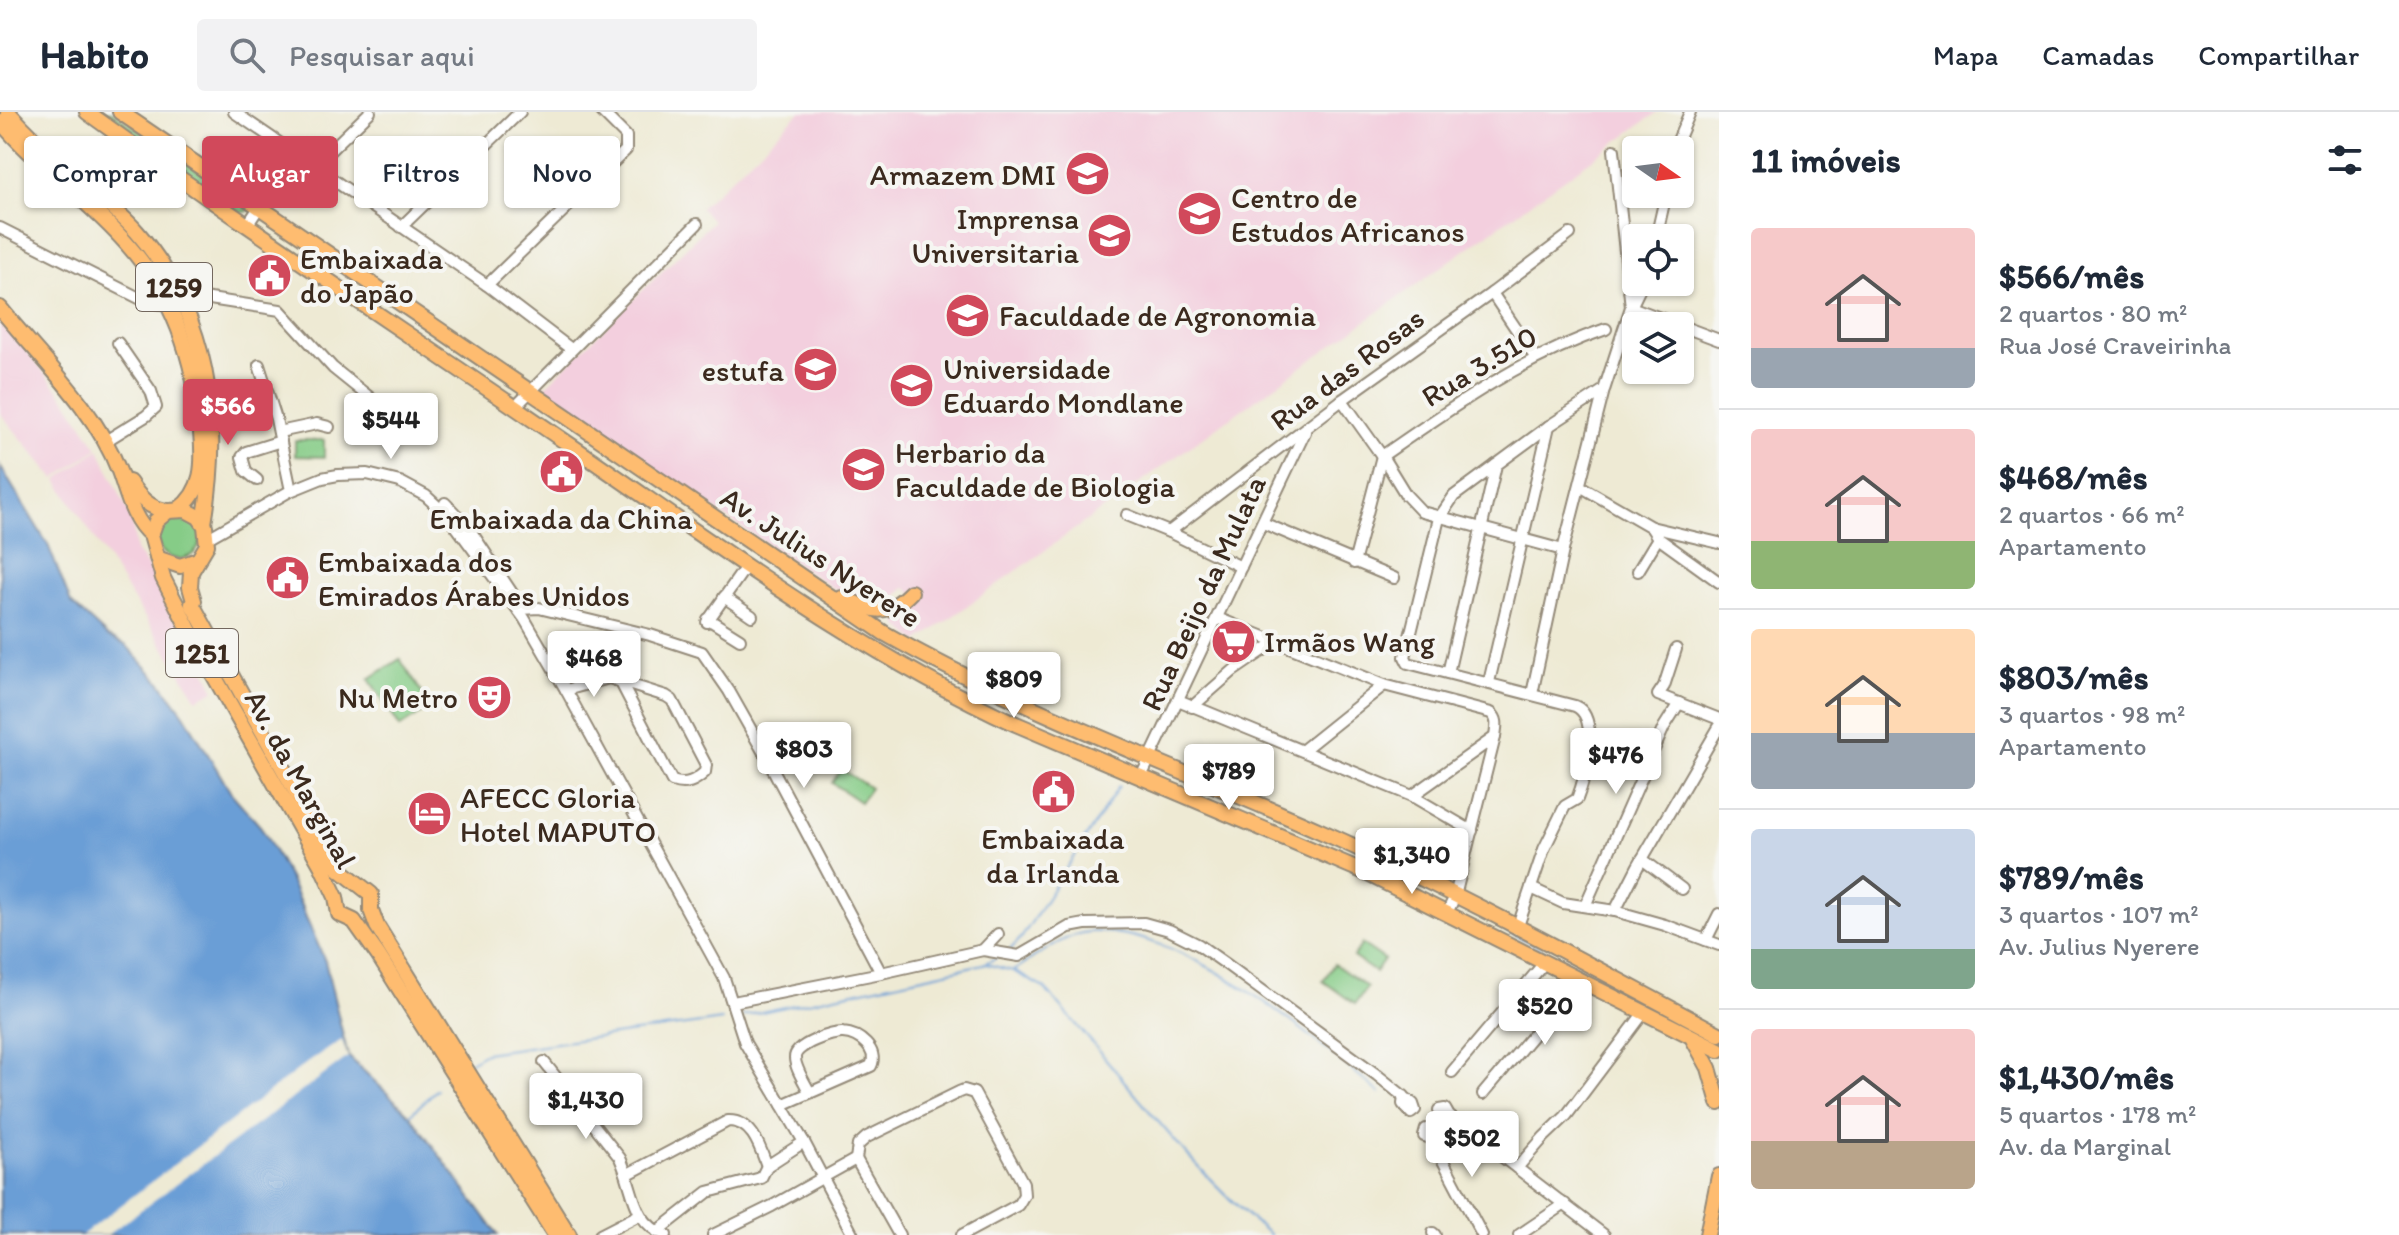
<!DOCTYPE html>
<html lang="pt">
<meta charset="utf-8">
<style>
:root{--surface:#fff;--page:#f2f2f3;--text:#1f2937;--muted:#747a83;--line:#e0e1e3;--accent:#d1495b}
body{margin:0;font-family:Itim,sans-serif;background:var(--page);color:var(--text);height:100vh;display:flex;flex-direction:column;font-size:30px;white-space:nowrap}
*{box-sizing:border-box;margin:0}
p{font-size:26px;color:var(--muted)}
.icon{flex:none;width:44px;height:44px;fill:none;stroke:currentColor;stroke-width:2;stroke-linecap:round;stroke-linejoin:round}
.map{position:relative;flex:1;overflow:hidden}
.side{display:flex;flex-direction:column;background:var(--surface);width:680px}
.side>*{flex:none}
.banner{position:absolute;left:24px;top:24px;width:760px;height:72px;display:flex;gap:16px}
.needle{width:52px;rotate:104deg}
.tools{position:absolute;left:1622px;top:24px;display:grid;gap:16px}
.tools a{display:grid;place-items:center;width:72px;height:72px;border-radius:8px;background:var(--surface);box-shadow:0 2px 6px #0004;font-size:40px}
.price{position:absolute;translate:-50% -68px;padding:0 18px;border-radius:8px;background:#fff;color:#222;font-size:26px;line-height:52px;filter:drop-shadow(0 2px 4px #0008)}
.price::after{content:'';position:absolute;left:50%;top:48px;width:24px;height:18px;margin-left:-12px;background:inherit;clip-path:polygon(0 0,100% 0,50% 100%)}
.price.active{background:var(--accent);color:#fff}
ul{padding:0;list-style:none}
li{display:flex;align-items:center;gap:24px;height:200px;padding:0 32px}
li+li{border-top:2px solid var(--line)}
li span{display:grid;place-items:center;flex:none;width:224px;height:160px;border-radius:8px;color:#555}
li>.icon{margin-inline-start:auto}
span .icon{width:96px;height:96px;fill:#fffc;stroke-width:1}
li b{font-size:34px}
h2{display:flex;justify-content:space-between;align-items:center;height:96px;padding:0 32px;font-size:34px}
.chip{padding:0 28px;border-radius:8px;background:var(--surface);box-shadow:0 2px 6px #0004;font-size:28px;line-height:72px}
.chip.active{background:var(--accent);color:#fff}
header{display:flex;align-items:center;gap:48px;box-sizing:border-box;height:112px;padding:0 40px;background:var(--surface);border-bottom:2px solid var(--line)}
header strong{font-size:38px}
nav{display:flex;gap:44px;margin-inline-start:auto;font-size:28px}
.search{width:560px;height:72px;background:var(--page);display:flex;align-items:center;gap:20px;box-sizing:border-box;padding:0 28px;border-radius:8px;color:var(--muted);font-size:30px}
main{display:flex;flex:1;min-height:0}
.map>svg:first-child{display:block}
</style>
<header>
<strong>Habito</strong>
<div class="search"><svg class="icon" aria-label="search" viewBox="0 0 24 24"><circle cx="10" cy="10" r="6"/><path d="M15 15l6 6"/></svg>Pesquisar aqui</div>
<nav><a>Mapa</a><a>Camadas</a><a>Compartilhar</a></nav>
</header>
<main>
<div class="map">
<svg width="1719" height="1123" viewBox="0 0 1719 1123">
<rect width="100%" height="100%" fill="#f6f6f2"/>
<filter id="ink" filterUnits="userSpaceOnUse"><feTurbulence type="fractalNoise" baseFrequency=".0125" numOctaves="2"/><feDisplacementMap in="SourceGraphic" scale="16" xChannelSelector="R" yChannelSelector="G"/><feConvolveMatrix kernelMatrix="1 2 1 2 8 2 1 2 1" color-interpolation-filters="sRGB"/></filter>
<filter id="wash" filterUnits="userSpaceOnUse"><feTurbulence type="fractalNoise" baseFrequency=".006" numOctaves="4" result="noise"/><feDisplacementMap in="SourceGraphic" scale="32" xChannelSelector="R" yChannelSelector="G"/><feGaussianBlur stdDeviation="1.8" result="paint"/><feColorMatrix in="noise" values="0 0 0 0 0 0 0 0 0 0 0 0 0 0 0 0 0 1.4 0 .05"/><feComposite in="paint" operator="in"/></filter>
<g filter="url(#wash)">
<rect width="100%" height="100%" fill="#eeead4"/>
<g fill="#f3cfde">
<polygon points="800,0 1658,0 917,530 898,513 899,506 918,486 905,475 894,486 877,493 833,476 539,281 713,109 700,96"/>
<polygon points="0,206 67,289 98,336 55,367 0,301"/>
<polygon points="99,337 132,408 136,438 164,478 215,578 197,587 57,368"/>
</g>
<g fill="#86cc87" stroke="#607b52" stroke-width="2">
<polygon points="96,0 112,0 249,93 248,99 241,101"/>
<polygon points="295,328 324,328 324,345 295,344"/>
<circle cx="179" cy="425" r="22"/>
<polygon points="400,547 431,595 400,615 369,567"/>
<polygon points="841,657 870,676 860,690 832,671"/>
<polygon points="1362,832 1384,847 1375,860 1353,845"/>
<polygon points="1334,852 1367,875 1355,892 1323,869"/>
</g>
<polygon fill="#6a9ed6" stroke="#52647a" stroke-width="2" points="0,354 48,433 71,491 108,525 126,533 160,570 184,602 231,681 261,715 290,768 325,849 348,944 410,1003 498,1123 0,1123"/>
<polygon fill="#eeead4" points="342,928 348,945 107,1123 82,1123 312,947"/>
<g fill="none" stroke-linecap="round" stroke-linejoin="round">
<g stroke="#6a9ed6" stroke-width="2">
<polyline points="1499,815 1686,912"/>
<polyline points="1009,839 1022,825 1119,674"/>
<path d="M986,852l27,7 31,17c76,82 139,175 226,247"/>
<path d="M1013,859c19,-12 54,-38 76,-39 97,-5 220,102 291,161"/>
<polyline points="743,904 983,852 996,846"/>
<polyline points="468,951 485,941 722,908"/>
<polyline points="410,1003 437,977"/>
</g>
</g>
</g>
<g filter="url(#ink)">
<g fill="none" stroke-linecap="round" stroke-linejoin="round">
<defs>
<g id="minor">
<polyline points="234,0 487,173 571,237"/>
<polyline points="1614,38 1631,195 1719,228"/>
<polyline points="1674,38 1690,0"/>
<polyline points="312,56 370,0"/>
<polyline points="248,112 294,43"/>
<polyline points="401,115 520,0"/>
<polyline points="0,116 147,190 170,193"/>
<polyline points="1656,126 1666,82"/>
<polyline points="487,173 626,38 626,24 602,0"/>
<polyline points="1492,181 1570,122"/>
<polyline points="178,182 280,198 333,256 374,289"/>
<polyline points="259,253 276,307 290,374"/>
<polyline points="1342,288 1382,344 1406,383 1422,400 1563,438"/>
<polyline points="515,295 697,112"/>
<polyline points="279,320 317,312 329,315"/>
<polyline points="104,330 146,304 156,295 151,279 118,231"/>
<polyline points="257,368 246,359 242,345 246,340 281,329"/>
<polyline points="1580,374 1651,415 1719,431"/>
<polyline points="445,391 468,415 512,481"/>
<polyline points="1127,403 1169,420 1241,455"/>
<polyline points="1263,411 1394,466"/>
<polyline points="1651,415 1658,426 1719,470"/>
<polyline points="1169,420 1342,288 1492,181 1535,245"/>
<polyline points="208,426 290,379 322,366 338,363 367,362 400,370 426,384 450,406 524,506 566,578 724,866 745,931 804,1030 853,1123"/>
<path d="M1354,451l28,-107c72,-50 141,-99 224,-127"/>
<polyline points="1638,459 1658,426"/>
<polyline points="724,485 752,504"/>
<polyline points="521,497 539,496 650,523 702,540 729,579 768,648 881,861 733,890"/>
<path d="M1217,506l167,67 107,28c8,7 5,14 4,24l-40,159 -8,17"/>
<polyline points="708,507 740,527"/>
<polyline points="707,510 747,453"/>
<polyline points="1676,537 1664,574 1658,583 1719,607"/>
<polyline points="1448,561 1496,353"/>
<polyline points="1489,570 1549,314"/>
<path d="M566,578l43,-12 57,18 6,4 34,65 -1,7c-10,9 -19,14 -33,9l-53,-102"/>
<polyline points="1532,582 1563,438 1604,278 1631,195 1643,170"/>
<polyline points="1178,588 1412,684 1472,719"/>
<polyline points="1192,595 1233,559 1277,529"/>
<polyline points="1303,638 1384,573"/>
<polyline points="1141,665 1305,320"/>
<polyline points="1412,684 1495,625"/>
<polyline points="1642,747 1682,777"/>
<polyline points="1531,776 1563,791 1615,799 1665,813 1719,833"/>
<polyline points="1585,794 1664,615 1679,591"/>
<polyline points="1615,799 1638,754 1719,615"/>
<path d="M1517,817l27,-80 21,-43 12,-7c8,-20 24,-82 -2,-93l-167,-43 -3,-6 34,-139 15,-22 95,-70 55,-36"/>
<polyline points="1706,828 1719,802"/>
<polyline points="983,838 1019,844 1069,815 1085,812 1144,811 1169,818 1199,833 1226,852 1377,963 1413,992 1415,998 1411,1001 1403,992 1404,984"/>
<polyline points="881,861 983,838 998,822"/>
<path d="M544,950l76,96c14,30 12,66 46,77"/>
<polyline points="1452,960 1545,850"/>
<polyline points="1483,982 1580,867"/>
<path d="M782,993l89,-39c8,-16 -12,-32 -28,-33 -10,-1 -49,12 -48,25 0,10 10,25 15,35"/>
<polyline points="1449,1004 1440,1005 1439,998 1445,997 1449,1004 1604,1123"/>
<polyline points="1431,1026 1424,1024 1426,1017 1431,1019 1431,1026 1482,1123"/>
<polyline points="856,1047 858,1033 867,1025 959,980 964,978 974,981 1023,1071 1024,1083 1018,1093 962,1123"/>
<polyline points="1517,1056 1544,1025 1566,1004 1645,899"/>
<path d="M628,1062l100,-53c24,-1 32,26 39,45l37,-24"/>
<polyline points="657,1120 708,1080 761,1066 767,1054"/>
<polyline points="1433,1121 1435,1123"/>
<polyline points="600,1123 639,1103"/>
<polyline points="713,1123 772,1094 856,1047 899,1123"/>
<polyline points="1519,1123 1565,1092"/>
</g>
<g id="major">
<path d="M8,0c19,21 40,41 61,59 23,21 48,38 68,61 72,83 85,187 67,291"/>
<path d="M87,0c158,115 322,222 483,333 144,98 287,206 446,279l344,146 359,180"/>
<path d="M120,0l764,521c139,79 290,133 436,198 136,60 267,133 399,203"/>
<path d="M0,9c38,45 90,80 127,123 48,54 69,118 74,189 3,30 3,58 -23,77"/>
<path d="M0,196c41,51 95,100 119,163 8,21 13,49 32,64"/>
<path d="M129,370c10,15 20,27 39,29"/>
<polyline points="157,446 180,454 195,449"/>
<path d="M842,486c31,12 43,21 69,-6"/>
<polyline points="1693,927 1709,956 1719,991"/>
<polyline points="555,1123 378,843 354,809 339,802 336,785 321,753 200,539 163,466 151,423 156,409 168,399 186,398 199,405 205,414 207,433 191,460 190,475 194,489 192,492 338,756 371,782 371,798 377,814 569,1123"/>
<polyline points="1707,1123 1719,1064"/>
</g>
</defs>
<use href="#minor" stroke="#948a79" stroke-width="14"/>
<use href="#major" stroke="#948a79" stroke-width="18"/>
<use href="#minor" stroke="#fff" stroke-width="10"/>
<use href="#major" stroke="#febc70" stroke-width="14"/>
</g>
</g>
<defs>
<symbol id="university-disc" viewBox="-11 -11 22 22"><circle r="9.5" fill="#d1495b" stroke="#f6f6f2"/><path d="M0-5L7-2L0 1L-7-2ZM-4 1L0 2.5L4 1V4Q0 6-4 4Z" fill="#fff"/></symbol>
<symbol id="civic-disc" viewBox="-11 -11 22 22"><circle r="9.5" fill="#d1495b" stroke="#f6f6f2"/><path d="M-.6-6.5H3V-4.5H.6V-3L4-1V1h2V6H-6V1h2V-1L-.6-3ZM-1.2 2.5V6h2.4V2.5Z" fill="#fff"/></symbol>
<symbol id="supermarket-disc" viewBox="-11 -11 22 22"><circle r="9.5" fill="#d1495b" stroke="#f6f6f2"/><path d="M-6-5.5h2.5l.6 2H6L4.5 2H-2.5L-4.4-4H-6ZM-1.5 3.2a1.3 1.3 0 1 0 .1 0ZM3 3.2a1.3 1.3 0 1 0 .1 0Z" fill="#fff"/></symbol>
<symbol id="theatre-disc" viewBox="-11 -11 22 22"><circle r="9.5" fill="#d1495b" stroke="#f6f6f2"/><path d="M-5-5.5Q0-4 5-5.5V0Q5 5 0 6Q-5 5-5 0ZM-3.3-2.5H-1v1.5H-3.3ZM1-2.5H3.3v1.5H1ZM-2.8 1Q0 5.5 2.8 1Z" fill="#fff"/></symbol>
<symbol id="hotel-disc" viewBox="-11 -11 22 22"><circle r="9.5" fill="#d1495b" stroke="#f6f6f2"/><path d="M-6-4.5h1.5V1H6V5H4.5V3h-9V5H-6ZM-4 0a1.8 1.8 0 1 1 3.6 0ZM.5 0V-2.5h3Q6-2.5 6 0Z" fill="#fff"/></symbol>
</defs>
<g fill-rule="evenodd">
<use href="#university-disc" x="1062" y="36" width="51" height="51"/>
<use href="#university-disc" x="1174" y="76" width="51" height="51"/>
<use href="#university-disc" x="1084" y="98" width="51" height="51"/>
<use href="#civic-disc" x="244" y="138" width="51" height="51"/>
<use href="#university-disc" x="942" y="178" width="51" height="51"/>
<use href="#university-disc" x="790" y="232" width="51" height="51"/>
<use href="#university-disc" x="886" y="248" width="51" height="51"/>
<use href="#university-disc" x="838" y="332" width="51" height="51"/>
<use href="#civic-disc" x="536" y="334" width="51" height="51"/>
<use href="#civic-disc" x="262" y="440" width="51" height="51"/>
<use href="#supermarket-disc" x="1208" y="504" width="51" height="51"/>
<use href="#theatre-disc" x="464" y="560" width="51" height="51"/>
<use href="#civic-disc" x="1028" y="654" width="51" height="51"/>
<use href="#hotel-disc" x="404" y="676" width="51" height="51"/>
</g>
<g text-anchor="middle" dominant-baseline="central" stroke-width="8" stroke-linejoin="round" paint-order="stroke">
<g fill="#f6f6f2" stroke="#73675e" stroke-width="2">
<rect x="136" y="151" width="76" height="48" rx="6"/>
<rect x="166" y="517" width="72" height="48" rx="6"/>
</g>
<g font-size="28" font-weight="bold" fill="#3b2a1e">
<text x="174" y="175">1259</text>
<text x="202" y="541">1251</text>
</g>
<g font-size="30" fill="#3b2a1e" stroke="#f6f6f2" text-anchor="start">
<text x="1056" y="62" text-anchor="end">Armazem DMI</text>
<text x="1231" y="85">Centro de<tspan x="1231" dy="34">Estudos Africanos</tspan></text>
<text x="1079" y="106" text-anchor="end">Imprensa<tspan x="1079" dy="34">Universitaria</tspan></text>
<text x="300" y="146">Embaixada<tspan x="300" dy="34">do Japão</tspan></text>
<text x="999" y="203">Faculdade de Agronomia</text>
<text x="943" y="256">Universidade<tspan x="943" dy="34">Eduardo Mondlane</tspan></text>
<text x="784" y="258" text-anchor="end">estufa</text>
<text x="895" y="340">Herbario da<tspan x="895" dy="34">Faculdade de Biologia</tspan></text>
<text x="561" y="406" text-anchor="middle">Embaixada da China</text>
<text x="318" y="449">Embaixada dos<tspan x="318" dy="34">Emirados Árabes Unidos</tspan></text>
<text x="1264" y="529">Irmãos Wang</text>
<text x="458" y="585" text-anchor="end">Nu Metro</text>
<text x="460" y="685">AFECC Gloria<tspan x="460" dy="34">Hotel MAPUTO</tspan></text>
<text x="1053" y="726" text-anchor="middle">Embaixada<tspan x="1053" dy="34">da Irlanda</tspan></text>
</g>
<g font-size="30" fill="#3b2a1e" stroke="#f6f6f2">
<text transform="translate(1479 254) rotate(-31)">Rua 3.510</text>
<text transform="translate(1347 257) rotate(-37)">Rua das Rosas</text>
<text transform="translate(821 445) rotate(33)">Av. Julius Nyerere</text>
<text transform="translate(1203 481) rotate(-65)">Rua Beijo da Mulata</text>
<text transform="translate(301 667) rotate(61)">Av. da Marginal</text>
</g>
</g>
</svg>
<div class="tools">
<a><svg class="needle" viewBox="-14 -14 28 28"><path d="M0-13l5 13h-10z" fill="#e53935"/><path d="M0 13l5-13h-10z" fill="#747a83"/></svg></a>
<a><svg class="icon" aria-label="locate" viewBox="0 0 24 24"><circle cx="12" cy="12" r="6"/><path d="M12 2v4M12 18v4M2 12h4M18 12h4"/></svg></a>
<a><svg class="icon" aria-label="layers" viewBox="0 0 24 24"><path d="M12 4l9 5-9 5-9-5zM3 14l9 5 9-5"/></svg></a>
</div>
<b class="price active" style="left:228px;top:335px">$566</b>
<b class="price" style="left:391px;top:349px">$544</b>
<b class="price" style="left:594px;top:587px">$468</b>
<b class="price" style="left:1014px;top:608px">$809</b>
<b class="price" style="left:804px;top:678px">$803</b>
<b class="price" style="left:1616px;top:684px">$476</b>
<b class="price" style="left:1229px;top:700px">$789</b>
<b class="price" style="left:1412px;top:784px">$1,340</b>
<b class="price" style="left:1545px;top:935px">$520</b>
<b class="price" style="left:586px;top:1029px">$1,430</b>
<b class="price" style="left:1472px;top:1067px">$502</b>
<div class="banner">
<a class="chip">Comprar</a>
<a class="chip active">Alugar</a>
<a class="chip">Filtros</a>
<a class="chip">Novo</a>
</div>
</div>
<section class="side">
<h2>11 imóveis<svg class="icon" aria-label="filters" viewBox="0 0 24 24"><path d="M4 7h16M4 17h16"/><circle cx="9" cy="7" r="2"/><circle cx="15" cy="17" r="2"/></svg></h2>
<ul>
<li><span style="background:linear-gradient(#f6c9c9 75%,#9aa5b1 0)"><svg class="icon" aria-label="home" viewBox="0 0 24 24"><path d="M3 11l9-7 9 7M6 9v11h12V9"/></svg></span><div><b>$566/mês</b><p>2 quartos · 80 m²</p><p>Rua José Craveirinha</p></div></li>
<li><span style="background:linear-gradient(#f6c9c9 70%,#8fb573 0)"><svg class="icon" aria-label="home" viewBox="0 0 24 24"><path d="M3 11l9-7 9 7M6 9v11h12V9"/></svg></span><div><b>$468/mês</b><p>2 quartos · 66 m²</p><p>Apartamento</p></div></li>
<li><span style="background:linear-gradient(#ffd9b3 65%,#9aa5b1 0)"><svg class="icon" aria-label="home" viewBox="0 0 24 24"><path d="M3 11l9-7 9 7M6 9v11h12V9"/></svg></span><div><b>$803/mês</b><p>3 quartos · 98 m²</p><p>Apartamento</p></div></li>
<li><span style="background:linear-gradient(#c9d6e8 75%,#7fa58c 0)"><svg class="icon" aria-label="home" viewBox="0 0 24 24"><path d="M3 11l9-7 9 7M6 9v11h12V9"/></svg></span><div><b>$789/mês</b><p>3 quartos · 107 m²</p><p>Av. Julius Nyerere</p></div></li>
<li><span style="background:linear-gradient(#f6c9c9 70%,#b9a48a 0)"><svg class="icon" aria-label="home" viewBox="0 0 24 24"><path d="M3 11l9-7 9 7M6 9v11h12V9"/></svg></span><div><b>$1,430/mês</b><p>5 quartos · 178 m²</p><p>Av. da Marginal</p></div></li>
</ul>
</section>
</main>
